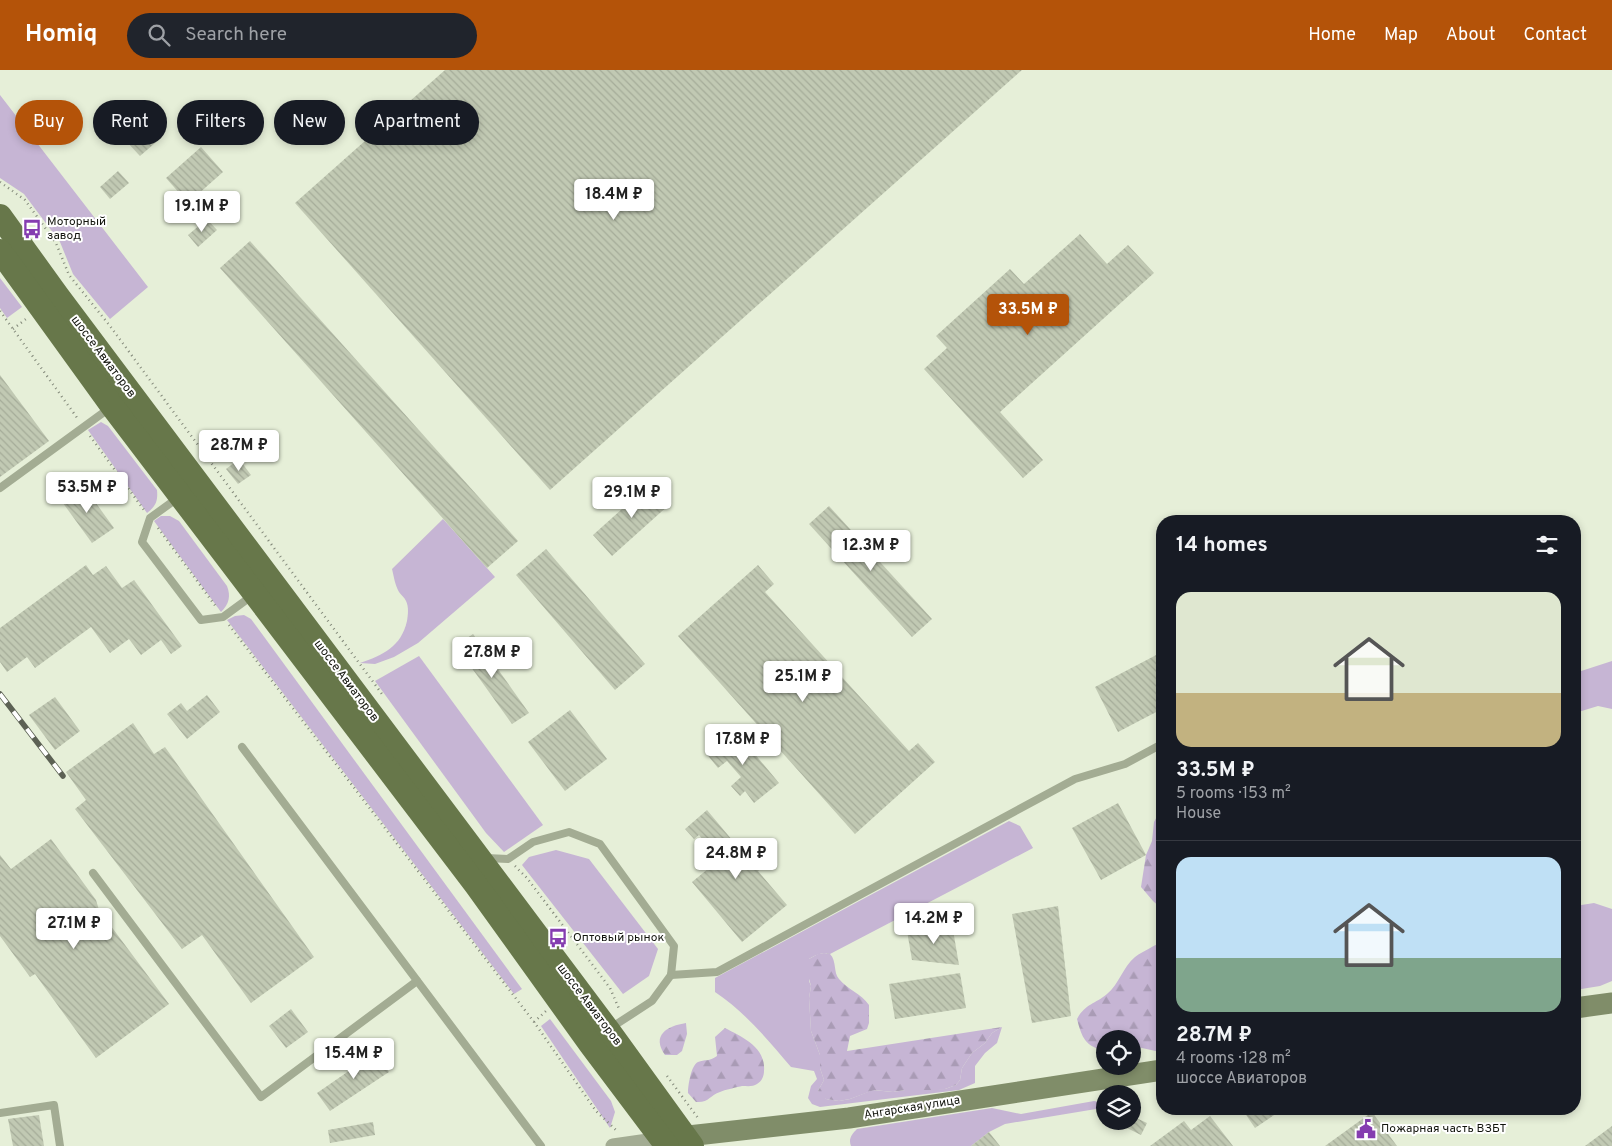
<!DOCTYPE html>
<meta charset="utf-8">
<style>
:root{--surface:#171b24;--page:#20242c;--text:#f1f3f6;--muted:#9ea1a6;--line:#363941;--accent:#b45309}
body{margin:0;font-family:Overpass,sans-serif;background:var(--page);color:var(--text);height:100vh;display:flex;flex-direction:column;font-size:19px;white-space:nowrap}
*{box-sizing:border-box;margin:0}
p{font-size:16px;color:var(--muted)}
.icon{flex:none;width:28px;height:28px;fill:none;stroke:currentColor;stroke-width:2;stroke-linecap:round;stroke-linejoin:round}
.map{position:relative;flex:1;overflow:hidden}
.details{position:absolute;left:1156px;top:445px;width:425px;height:600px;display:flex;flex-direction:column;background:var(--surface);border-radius:20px;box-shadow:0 2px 8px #0003}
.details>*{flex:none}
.hud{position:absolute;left:15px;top:30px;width:475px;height:45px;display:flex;gap:10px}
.fabs{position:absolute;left:1096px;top:960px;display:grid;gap:10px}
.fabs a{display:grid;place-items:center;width:45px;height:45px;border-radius:50%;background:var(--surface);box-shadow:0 2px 8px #0003;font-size:25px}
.price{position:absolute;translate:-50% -42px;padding:0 11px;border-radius:5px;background:#fff;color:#222;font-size:16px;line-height:32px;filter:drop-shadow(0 1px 2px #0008)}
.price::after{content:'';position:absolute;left:50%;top:30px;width:15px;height:11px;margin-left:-8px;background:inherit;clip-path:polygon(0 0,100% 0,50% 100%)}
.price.on{background:var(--accent);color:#fff}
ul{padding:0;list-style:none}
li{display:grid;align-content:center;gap:10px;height:265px;padding:0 20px}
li+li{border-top:1px solid var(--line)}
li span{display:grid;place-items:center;height:155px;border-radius:15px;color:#555}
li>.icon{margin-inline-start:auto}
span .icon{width:90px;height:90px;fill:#fffc;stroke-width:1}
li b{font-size:21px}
h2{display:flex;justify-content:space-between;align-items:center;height:60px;padding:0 20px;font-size:21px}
.pill{padding:0 18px;border-radius:22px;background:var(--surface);box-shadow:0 2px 8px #0003;font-size:18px;line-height:45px}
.pill.on{background:var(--accent);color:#fff}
header{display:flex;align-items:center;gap:30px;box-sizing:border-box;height:70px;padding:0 25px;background:var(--accent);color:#fff}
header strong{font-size:24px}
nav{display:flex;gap:28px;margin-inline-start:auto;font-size:18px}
.search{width:350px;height:45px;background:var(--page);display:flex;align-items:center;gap:12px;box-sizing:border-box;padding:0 18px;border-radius:28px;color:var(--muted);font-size:19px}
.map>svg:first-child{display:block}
</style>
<header>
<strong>Homiq</strong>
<div class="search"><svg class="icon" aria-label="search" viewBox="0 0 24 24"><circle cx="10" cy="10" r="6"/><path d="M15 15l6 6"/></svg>Search here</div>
<nav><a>Home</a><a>Map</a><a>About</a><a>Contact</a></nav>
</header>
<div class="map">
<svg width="1612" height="1076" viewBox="0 0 1612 1076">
<defs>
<pattern id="forest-firs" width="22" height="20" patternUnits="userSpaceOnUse" patternTransform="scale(1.25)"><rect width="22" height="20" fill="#c6b5d4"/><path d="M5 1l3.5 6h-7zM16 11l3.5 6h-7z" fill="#a99bb5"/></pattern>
<pattern id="building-back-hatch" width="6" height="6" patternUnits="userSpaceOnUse" patternTransform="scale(1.25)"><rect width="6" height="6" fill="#c1c9b3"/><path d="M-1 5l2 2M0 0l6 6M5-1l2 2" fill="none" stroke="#a5ac99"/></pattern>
</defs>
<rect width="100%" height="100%" fill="#e6efd8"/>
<g fill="#c6b5d4">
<polygon points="0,25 148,217 110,249 73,204 60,172 24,124 0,108"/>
<polygon points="0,208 22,237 7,248 0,238"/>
<path d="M101,352l7,4 49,64c1,11 -1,16 -10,23l-59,-83z"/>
<path d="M161,446h9l9,5 48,65c4,10 2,18 -6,26l-67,-91z"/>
<path d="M443,449l52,58 -77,66 -24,14 -19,7 -15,-1c23,-8 41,-16 47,-42 1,-6 2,-14 -1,-20 -1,-3 -5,-6 -7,-9 -4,-7 -5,-15 -7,-23z"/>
<polygon points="244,545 251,549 522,919 514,924 227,550 235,546"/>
<polygon points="419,586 543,755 504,782 486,763 375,611"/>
<polygon points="1612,591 1612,639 1598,636 1575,643 1575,603"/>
<path d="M1009,751l11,5 13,22 -203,106c-9,-2 -14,1 -21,5v22l2,5 -2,12 2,33 9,24v13l4,12 -6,11 8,8 13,2 11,-2 23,-9 20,2 12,-2 40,-1 11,-4 4,-5 2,-12 10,-15 13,-10 7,-10 10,-6 -5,16 -12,10 -10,13v17l-16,7 -139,17 -8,-3 -4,-6 3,-12 6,-7 -3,-8 -23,-4c-23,-27 -46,-55 -76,-75v-14z"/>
<polygon points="556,780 589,789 658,879 649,906 623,924 522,795 529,787"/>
<polygon points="1594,833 1612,839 1612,911 1600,916 1575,920 1575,836"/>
<polygon points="550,949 611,1031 615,1042 610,1058 541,956"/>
<path d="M1094,1031l11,2v3l-9,3 -91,15 -16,8 -18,14h-120c-3,-7 1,-12 6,-17l135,-21 29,6z"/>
</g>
<g fill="url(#forest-firs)">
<polygon points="1162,737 1162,839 1153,831 1141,817 1146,785 1152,771 1154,752"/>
<path d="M1162,870v110l-2,2 -27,-6 -1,-7h-27v12c-20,-5 -23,-13 -28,-32 8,-15 18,-15 30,-25 12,-10 16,-27 28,-37 9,-7 20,-10 27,-17z"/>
<path d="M824,883l6,1c7,7 3,18 9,25 9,11 22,14 30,26v18l-2,6 -17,7 -3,15 155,-24 -10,6 -7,10 -13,10 -10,15 -2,12 -4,5 -11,4 -7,1h-33l-12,2 -19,-2 -24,9 -11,2 -13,-2 -6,-3 -2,-5 6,-11 -4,-12v-13l-9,-24 -2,-33 2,-12 -5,-18 3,-9 9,-5z"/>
<path d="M686,953l1,11 -5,17 -5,4h-12c-14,-20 2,-29 21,-32z"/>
<path d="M725,958c17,9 41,19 39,43 0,5 -2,10 -7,13 -4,3 -10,2 -15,2 -4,1 -18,4 -22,6 -10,3 -11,11 -24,10l-8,-9c0,-7 3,-28 10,-31 7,-3 11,0 19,-6l-2,-19z"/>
</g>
<g fill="url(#building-back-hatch)">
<polygon points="445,0 1022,0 550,420 295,133"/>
<polygon points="150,53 162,67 140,86 127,72"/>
<polygon points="201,77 223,102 188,133 166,108"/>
<polygon points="118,101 129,113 110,129 100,117"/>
<polygon points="207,149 217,160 198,177 188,165"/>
<polygon points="1080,164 1107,194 1128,175 1154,203 1000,342 1043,390 1023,408 924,299 947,278 936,266 1010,199 1024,214"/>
<polygon points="250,171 518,471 487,498 220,198"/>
<polygon points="0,305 49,371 0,407"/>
<polygon points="239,389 251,405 238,414 226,399"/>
<polygon points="651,413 670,434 612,486 593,465"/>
<polygon points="82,414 114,458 92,473 60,429"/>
<polygon points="829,436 932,549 912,567 809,454"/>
<polygon points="546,479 645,594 615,620 516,505"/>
<polygon points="86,495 93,505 106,496 122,518 134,510 182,576 171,584 161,570 141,585 129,569 110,583 91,557 35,598 27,587 7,602 0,592 0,558"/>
<polygon points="758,495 774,514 765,522 909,681 918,673 935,692 855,764 678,566"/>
<polygon points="473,564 529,643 512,654 456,576"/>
<polygon points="1162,582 1162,639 1118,662 1095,617"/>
<polygon points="207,625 220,642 187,669 167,644 181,633 187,641"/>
<polygon points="55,627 80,661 55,680 29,645"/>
<polygon points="570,640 607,689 565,721 528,672"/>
<polygon points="133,653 154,684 165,677 314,887 251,933 202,865 182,879 75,739 86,730 66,702"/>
<polygon points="734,659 779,713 754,733 745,721 740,726 731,716 741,707 727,691 718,698 705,682"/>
<polygon points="1118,733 1146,785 1101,810 1072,758"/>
<polygon points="707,740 743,783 759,770 774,788 758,801 787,835 742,872 692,812 720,789 699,765 694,769 685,759"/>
<polygon points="51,769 96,830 99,840 169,934 96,988 35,904 30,907 0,866 0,785 11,799"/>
<polygon points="1058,836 1071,946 1032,953 1012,844"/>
<polygon points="952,854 959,895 912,890 907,861"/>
<polygon points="960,903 966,938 895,949 889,914"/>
<polygon points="291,939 308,962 286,978 269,956"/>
<polygon points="371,977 389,1002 330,1041 317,1023 356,996 352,990"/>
<polygon points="1242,1039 1283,1039 1255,1058"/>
<polygon points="1372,1042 1397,1076 1325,1076"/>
<polygon points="39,1045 44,1076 13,1076 8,1049"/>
<polygon points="1132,1046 1147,1053 1141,1065 1113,1051 1132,1051"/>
<polygon points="1210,1046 1233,1076 1150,1076 1184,1051 1191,1060"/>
<polygon points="373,1052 375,1065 330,1073 328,1060"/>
<polygon points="1612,1056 1612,1076 1585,1076"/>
<polygon points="989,1062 1000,1076 971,1076"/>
</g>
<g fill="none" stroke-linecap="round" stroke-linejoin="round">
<g stroke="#83897a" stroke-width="2.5" stroke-dasharray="1 4" stroke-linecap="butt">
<polyline points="0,112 25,130 56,173 69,205 110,256 382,624"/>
<polyline points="0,241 78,349"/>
<polyline points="13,259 26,249"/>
<polyline points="90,366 144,440"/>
<polyline points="158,458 217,538"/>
<polyline points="229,555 534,952 596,1041 616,1060"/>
<polyline points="515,796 527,808 610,918 620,941"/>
<polyline points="534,952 546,941"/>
<polyline points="667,1006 698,1048"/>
</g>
<g stroke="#a3ac93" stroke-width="8">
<polyline points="0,418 111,337"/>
<polyline points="179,427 150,448 142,472 201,550 223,547 253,525"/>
<polyline points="242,677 541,1076"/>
<polyline points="486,788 508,789 533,772 569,762 600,774 674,876 671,905 652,931 609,959"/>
<polyline points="93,803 261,1027 417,911"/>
<polyline points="671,905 717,902 1075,709 1125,694 1162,674"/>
<polyline points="0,1043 54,1035 60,1076"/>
</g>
<polyline stroke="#a3ac93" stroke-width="15" points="613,1076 662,1069"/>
<g stroke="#808d69" stroke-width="21">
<polyline points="1575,938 1612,933"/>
<polyline points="670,1068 849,1048 1162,1000"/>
</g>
<g stroke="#67774a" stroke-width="24">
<polyline points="0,146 57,225 608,960 692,1076"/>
<polyline points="0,181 112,336 476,815 591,975 667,1076"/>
</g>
<defs>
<polyline id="rail" points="0,624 63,706"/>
</defs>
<use href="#rail" stroke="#5c6154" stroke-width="5.5"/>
<use href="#rail" stroke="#fff" stroke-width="4" stroke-dasharray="11" stroke-linecap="butt"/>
</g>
<defs>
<symbol id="bus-bare" viewBox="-9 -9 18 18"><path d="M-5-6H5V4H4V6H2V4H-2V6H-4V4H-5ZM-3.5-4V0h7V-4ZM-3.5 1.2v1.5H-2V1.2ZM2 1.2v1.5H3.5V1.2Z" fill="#853db0" stroke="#fff" stroke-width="2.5" paint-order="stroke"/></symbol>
<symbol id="civic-bare" viewBox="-9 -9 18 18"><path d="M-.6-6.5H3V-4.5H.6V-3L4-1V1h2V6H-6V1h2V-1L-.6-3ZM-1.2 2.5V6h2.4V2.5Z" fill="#853db0" stroke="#fff" stroke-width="2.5" paint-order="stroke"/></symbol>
</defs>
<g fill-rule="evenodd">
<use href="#bus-bare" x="18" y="145" width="28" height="28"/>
<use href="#bus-bare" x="544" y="854" width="28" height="28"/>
<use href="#civic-bare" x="1352" y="1045" width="28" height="28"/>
</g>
<g text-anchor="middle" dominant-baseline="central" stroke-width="4" stroke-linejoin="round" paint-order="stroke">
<g font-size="12" fill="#13150e" stroke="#fff" text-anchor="start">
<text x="47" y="152">Моторный<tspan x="47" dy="14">завод</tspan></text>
<text x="573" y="868">Оптовый рынок</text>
<text x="1381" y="1059">Пожарная часть ВЗБТ</text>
</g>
<g font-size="12" fill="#13150e" stroke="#fff">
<text transform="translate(103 287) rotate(53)">шоссе Авиаторов</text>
<text transform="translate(346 611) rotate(53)">шоссе Авиаторов</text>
<text transform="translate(589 935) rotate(53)">шоссе Авиаторов</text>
<text transform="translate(912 1038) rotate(-9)">Ангарская улица</text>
</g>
</g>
</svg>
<div class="fabs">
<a><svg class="icon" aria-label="locate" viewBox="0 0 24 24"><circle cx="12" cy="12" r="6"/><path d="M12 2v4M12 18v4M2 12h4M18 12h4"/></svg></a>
<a><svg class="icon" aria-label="layers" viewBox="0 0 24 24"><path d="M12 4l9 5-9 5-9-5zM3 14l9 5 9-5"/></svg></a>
</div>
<b class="price" style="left:614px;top:151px">18.4M ₽</b>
<b class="price" style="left:202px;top:163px">19.1M ₽</b>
<b class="price on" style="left:1028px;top:266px">33.5M ₽</b>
<b class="price" style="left:239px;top:402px">28.7M ₽</b>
<b class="price" style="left:87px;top:444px">53.5M ₽</b>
<b class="price" style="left:632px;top:449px">29.1M ₽</b>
<b class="price" style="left:871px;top:502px">12.3M ₽</b>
<b class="price" style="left:492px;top:609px">27.8M ₽</b>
<b class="price" style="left:803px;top:633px">25.1M ₽</b>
<b class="price" style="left:743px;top:696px">17.8M ₽</b>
<b class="price" style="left:736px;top:810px">24.8M ₽</b>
<b class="price" style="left:934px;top:875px">14.2M ₽</b>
<b class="price" style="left:74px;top:880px">27.1M ₽</b>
<b class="price" style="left:354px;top:1010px">15.4M ₽</b>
<div class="hud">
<a class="pill on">Buy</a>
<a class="pill">Rent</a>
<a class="pill">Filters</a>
<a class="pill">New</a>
<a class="pill">Apartment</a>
</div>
<section class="details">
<h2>14 homes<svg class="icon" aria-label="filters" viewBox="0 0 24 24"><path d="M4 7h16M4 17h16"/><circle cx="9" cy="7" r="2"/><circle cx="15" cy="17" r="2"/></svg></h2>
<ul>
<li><span style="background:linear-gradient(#dfe7d0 65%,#c2b280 0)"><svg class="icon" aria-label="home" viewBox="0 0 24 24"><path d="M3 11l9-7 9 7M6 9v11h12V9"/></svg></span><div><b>33.5M ₽</b><p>5 rooms · 153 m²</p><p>House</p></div></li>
<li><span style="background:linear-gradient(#bfe0f5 65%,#7fa58c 0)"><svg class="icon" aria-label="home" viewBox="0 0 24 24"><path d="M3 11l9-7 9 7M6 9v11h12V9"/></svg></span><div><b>28.7M ₽</b><p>4 rooms · 128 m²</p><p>шоссе Авиаторов</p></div></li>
</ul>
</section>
</div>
